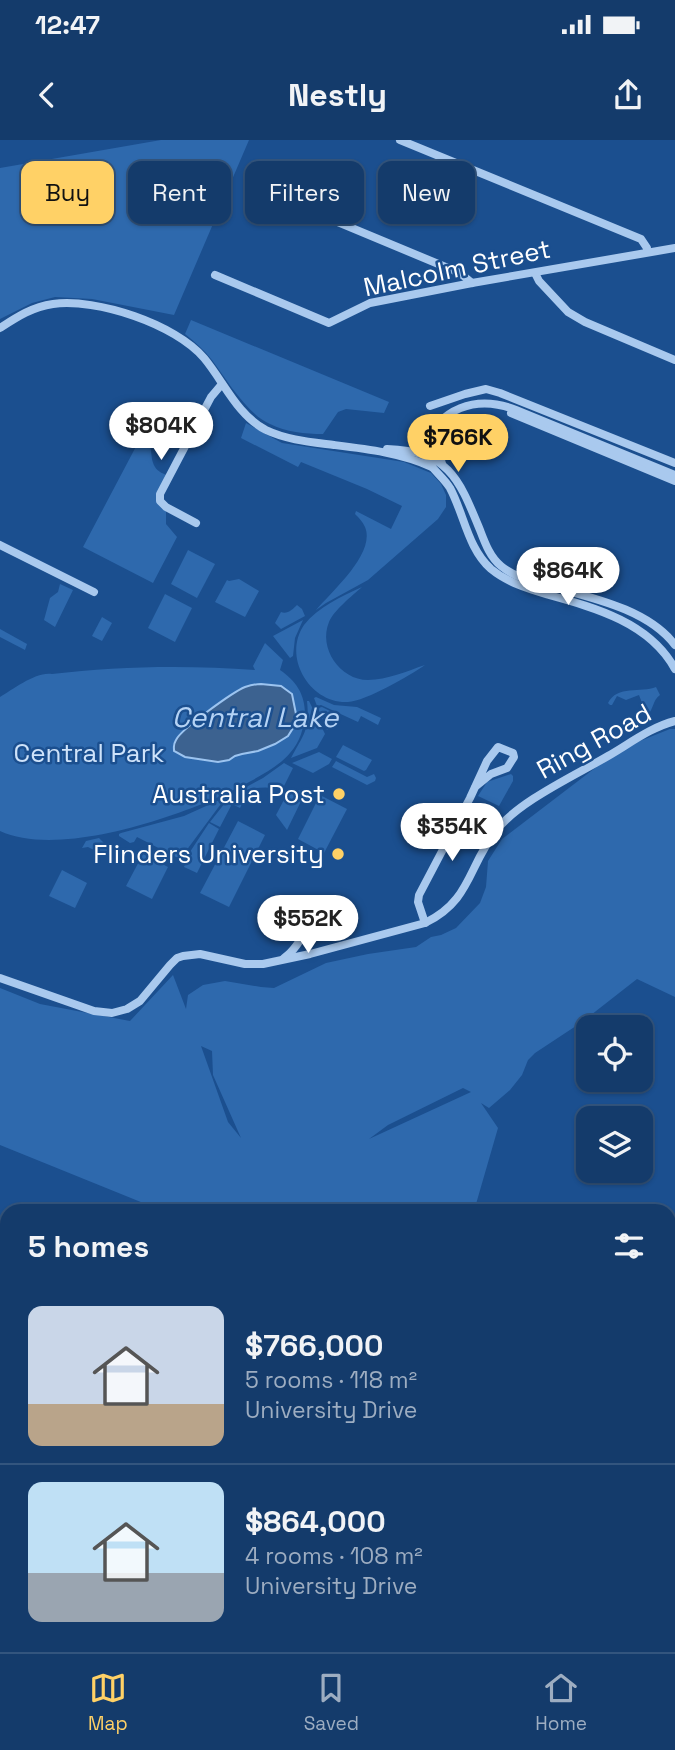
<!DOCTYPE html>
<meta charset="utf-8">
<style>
:root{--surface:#143b6b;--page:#1d4271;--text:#f1f3f6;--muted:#9dadc1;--line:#33557e;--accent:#ffd166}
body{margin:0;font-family:"Space Grotesk",sans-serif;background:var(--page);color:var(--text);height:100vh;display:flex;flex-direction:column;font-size:26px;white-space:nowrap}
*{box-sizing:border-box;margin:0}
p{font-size:23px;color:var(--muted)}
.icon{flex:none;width:38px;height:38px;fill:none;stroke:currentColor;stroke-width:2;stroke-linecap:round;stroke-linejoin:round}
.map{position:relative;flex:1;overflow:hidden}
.panel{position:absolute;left:0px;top:1064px;width:676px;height:448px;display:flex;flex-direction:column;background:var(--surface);border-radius:21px 21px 0 0;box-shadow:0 2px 5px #0004,0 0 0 2px var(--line)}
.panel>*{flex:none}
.guide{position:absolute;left:21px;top:21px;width:634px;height:63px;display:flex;gap:14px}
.fabs{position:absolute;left:576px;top:875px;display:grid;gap:14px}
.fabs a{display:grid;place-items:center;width:77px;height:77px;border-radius:14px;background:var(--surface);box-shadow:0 2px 5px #0004,0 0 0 2px var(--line);font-size:35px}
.price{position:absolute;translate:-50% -60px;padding:0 16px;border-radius:24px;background:#fff;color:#222;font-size:23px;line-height:46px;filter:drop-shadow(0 2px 4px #0008)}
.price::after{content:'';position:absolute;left:50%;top:42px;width:21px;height:16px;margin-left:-10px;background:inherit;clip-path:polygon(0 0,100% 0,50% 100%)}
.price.selected{background:var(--accent);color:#111}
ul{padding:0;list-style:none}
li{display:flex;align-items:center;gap:21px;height:175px;padding:0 28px}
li+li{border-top:2px solid var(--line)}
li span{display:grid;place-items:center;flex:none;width:196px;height:140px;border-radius:14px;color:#555}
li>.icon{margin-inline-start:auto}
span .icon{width:84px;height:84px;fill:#fffc;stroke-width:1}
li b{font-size:30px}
h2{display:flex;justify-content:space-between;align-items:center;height:84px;padding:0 28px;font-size:30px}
.pill{padding:0 24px;border-radius:14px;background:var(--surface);box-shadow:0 2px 5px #0004,0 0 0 2px var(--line);font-size:24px;line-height:63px}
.pill.selected{background:var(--accent);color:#111}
.status{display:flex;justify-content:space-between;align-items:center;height:49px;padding:0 35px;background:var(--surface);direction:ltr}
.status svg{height:19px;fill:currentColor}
header{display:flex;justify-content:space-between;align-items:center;height:91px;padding:0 28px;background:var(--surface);font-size:32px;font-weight:600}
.tabs{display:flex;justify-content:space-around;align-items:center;height:98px;border-top:2px solid var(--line);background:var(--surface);font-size:19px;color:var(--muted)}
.tabs a{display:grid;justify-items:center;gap:4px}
.tabs .selected{color:var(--accent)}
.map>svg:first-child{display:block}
</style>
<div class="status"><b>12:47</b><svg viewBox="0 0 49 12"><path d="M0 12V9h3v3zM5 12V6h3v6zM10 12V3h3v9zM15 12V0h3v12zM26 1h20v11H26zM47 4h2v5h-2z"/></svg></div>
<header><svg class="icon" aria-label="back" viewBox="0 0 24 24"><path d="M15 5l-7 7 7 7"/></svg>Nestly<svg class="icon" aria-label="share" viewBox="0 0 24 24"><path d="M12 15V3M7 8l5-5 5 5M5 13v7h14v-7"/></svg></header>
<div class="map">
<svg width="675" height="1512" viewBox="0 0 675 1512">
<rect width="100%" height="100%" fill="#1b4f8f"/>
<g fill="#2e69ad" fill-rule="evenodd">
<polygon points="161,0 249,0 174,175 92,159 55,157 32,163 0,179 0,28"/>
<path d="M191,180l198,82 -5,11 -38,-4 -8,3 -15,22c-18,0 -37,-2 -53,-10 -22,-9 -44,-45 -58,-64 -8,-10 -17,-18 -27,-26z"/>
<path d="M246,283l36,20 122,19 27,11 10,11 5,11v12l-8,12 -70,61 -42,23 -10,7c16,-19 60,-57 49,-83 -2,-5 -7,-10 -10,-13l1,-3 35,18 11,-23 -35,-17 -66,-27 -3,5 -57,-29z"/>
<path d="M141,297c15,8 7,18 14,30 3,5 9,7 14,9l-9,18 6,13v17l11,13 -24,46 -70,-36z"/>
<polygon points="188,410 215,424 197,458 171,444"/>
<polygon points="239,439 259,451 245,477 215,462 227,440 229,441"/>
<polygon points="60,444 73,450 55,487 44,480 50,458 58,452"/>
<path d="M362,447c-10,9 -28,23 -33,35 -11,26 11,58 39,58 19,0 39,-9 57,-15 -16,11 -59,36 -77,37 -38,2 -66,-45 -44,-77 14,-18 38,-29 58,-38z"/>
<polygon points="165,454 192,468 175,502 148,488"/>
<path d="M297,465l5,4 3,7 -24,13 -6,-6 6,-11c6,3 12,-3 16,-7z"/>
<polygon points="102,477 112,483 102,501 92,496"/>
<polygon points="303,480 295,498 293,516 290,518 273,496"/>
<polygon points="0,489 27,504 25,510 0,497"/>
<path d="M265,503l18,17 -3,10c16,11 25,24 25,44 -1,14 -5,28 -15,39 -10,12 -25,20 -39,28 -56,31 -189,79 -251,50v-134c13,-8 37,-26 52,-23 65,-8 137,-9 203,-4l-2,-4z"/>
<path d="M656,547l4,8c-8,6 -6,14 -13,21l-8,-21 -13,5 -9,-4 -5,9h-2l-2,-2c9,-18 33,-10 48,-16z"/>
<polygon points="316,557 334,565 357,567 381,578 378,585 361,576 358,582 321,565 317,566 314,558"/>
<path d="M307,561h2l16,33 -8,14 -26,10c12,-23 19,-27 16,-57z"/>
<polygon points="322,567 338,575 339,579 327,590 318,568"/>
<path d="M670,589h5v268l-38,-18 -55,43 -47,31 -7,7 -6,15 -12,15 -21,18 -8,-5 17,25 -24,83h-311l-163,-66v-157l40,16 90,17 43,-46 13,34 2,-14 15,-10 22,-4 36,6 13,1 52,-25 42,-9 48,-7 15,-10 10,-2 15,-7 24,-25 6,-16 2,-26 14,-22 118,-90zM201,906l11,5 1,24 28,63 -13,-16zM463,948l8,4 -102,47 19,-14z"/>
<polygon points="343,605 372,620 366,630 364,631 336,617"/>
<polygon points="319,612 332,619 329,624 313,633 292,623"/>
<polygon points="336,621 367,637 374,634 376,638 375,641 367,645 332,627"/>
<path d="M284,623l9,5 -11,22c-15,-5 -30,-2 -45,2l26,-14z"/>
<polygon points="511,634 513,636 513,641 499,666 478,656 487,642"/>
<polygon points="296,650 306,651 287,690 276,675 286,656"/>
<polygon points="246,653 247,655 240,668 232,664 220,687 210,682 232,654 238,655"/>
<polygon points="320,655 347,669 324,713 298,699"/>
<polygon points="226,657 180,719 137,697 134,702 130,703 119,696 119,694 121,693 184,676"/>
<polygon points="238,681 265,695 229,767 200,753"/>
<polygon points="209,683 219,689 197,733 184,727 186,722 184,721"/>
<polygon points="99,698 109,708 108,716 99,711 95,713 94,710 88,707 82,708 86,701"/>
<polygon points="143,714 168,727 152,759 126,746"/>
<polygon points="62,730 87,743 75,768 49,756"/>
<polygon points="675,1405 675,1467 672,1458 669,1456 668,1407"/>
</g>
<path fill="#3c6290" stroke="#9cc4f0" stroke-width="2" d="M261,544l20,2 11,8 4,20 -3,14 -5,8 -13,8 -17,7 -16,3 -7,2 -6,4 -11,2 -33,-5 -11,-6c0,-6 -1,-6 2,-11 5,-11 57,-48 69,-53 6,-2 11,-3 16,-3z"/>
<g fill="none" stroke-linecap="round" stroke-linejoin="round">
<g stroke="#a9c9ee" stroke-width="8">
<polyline points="400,0 641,99 647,108 647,112"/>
<polyline points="251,46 460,133 472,143"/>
<polyline points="535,133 539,141 568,172 585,182 675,220"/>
<polyline points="215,135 329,183 370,163 472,143 675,108"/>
<path d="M0,188c17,-11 32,-21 53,-24 44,-6 122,20 151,54 20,24 33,57 62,72 21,10 45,12 68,15 33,4 67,8 98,22"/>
<polyline points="430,266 465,254 486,249 500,253 675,323"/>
<polyline points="511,273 675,341"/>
<polyline points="439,296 438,308 442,324"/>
<path d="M387,309c62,2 72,30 93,81 5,13 10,27 21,36 13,11 30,15 45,19 42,12 101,23 129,60"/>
<polyline points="425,315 447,283"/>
<path d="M675,335l-159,-65c-40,-16 -77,-2 -94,39 3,6 7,13 11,19 6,7 12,12 17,20 14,26 18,61 41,81 17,14 38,20 58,26 47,13 101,28 126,74"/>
<polyline points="196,383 166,367 160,361 160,354 211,257 222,244"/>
<polyline points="0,405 94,452"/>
<polyline points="425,783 418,762 419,755 470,658 487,621 498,607 513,613 514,617 507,628 491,634 475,647"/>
<path d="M284,818c12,-8 19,-23 26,-35"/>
<path d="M0,838l94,33 18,2 15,-4 13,-8 30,-36 7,-7 6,-2 17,-2 45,10h18l47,-10 115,-31c46,-22 43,-57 71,-92 21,-29 80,-56 112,-75 21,-12 43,-29 67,-35"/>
<polyline points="668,1104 675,1095"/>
<polyline points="668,1211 675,1211"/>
<polyline points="0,1253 7,1249"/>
<polyline points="668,1298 675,1301"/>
<polyline points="0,1403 7,1399"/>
<polyline points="668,1464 675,1480"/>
<polyline points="220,1512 224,1505"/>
<polyline points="480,1512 497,1505"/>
</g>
</g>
<g fill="#ffd166" stroke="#1b4f8f" stroke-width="2.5">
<circle cx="339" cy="654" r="7"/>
<circle cx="338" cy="714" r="7"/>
</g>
<g text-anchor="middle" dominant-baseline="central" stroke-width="5" stroke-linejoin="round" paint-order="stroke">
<g font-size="26" fill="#fff" stroke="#1b4f8f">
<text transform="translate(457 128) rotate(-12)">Malcolm Street</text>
<text transform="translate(594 601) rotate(-29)">Ring Road</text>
</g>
<g font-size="26" fill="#cfe3fa" stroke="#1b4f8f">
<text x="89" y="613">Central Park</text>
</g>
<g font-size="26" fill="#fff" stroke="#1b4f8f" text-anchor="end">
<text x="325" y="654">Australia Post</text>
<text x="324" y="714">Flinders University</text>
</g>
<g font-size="28" font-style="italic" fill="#b5d3f5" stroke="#1b4f8f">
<text x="255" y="577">Central Lake</text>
</g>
</g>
</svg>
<div class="fabs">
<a><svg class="icon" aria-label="locate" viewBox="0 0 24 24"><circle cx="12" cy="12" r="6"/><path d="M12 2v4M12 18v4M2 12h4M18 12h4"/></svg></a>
<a><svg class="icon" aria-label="layers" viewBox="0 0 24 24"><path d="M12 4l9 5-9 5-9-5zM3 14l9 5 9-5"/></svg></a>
</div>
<b class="price" style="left:161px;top:322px">$804K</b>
<b class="price selected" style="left:458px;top:334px">$766K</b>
<b class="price" style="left:568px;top:467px">$864K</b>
<b class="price" style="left:452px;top:723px">$354K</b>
<b class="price" style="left:308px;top:815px">$552K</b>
<div class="guide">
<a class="pill selected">Buy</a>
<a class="pill">Rent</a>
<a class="pill">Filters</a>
<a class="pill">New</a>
</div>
<section class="panel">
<h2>5 homes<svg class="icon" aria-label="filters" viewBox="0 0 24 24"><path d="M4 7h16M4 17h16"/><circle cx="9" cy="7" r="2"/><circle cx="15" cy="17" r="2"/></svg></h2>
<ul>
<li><span style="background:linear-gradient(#c9d6e8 70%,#b9a48a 0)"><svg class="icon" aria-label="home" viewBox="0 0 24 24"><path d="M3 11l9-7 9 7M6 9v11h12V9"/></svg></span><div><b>$766,000</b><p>5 rooms · 118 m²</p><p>University Drive</p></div></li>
<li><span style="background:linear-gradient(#bfe0f5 65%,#9aa5b1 0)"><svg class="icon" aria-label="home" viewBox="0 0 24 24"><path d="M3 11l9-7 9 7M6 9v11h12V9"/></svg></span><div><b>$864,000</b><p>4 rooms · 108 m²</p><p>University Drive</p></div></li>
</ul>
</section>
</div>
<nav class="tabs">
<a class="selected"><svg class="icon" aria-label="map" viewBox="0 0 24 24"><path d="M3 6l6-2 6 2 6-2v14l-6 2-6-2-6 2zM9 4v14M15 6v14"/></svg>Map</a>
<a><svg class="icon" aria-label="saved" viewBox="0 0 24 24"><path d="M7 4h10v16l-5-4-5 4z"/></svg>Saved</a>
<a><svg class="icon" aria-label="home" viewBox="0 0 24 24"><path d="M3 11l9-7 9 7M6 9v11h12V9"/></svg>Home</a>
</nav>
